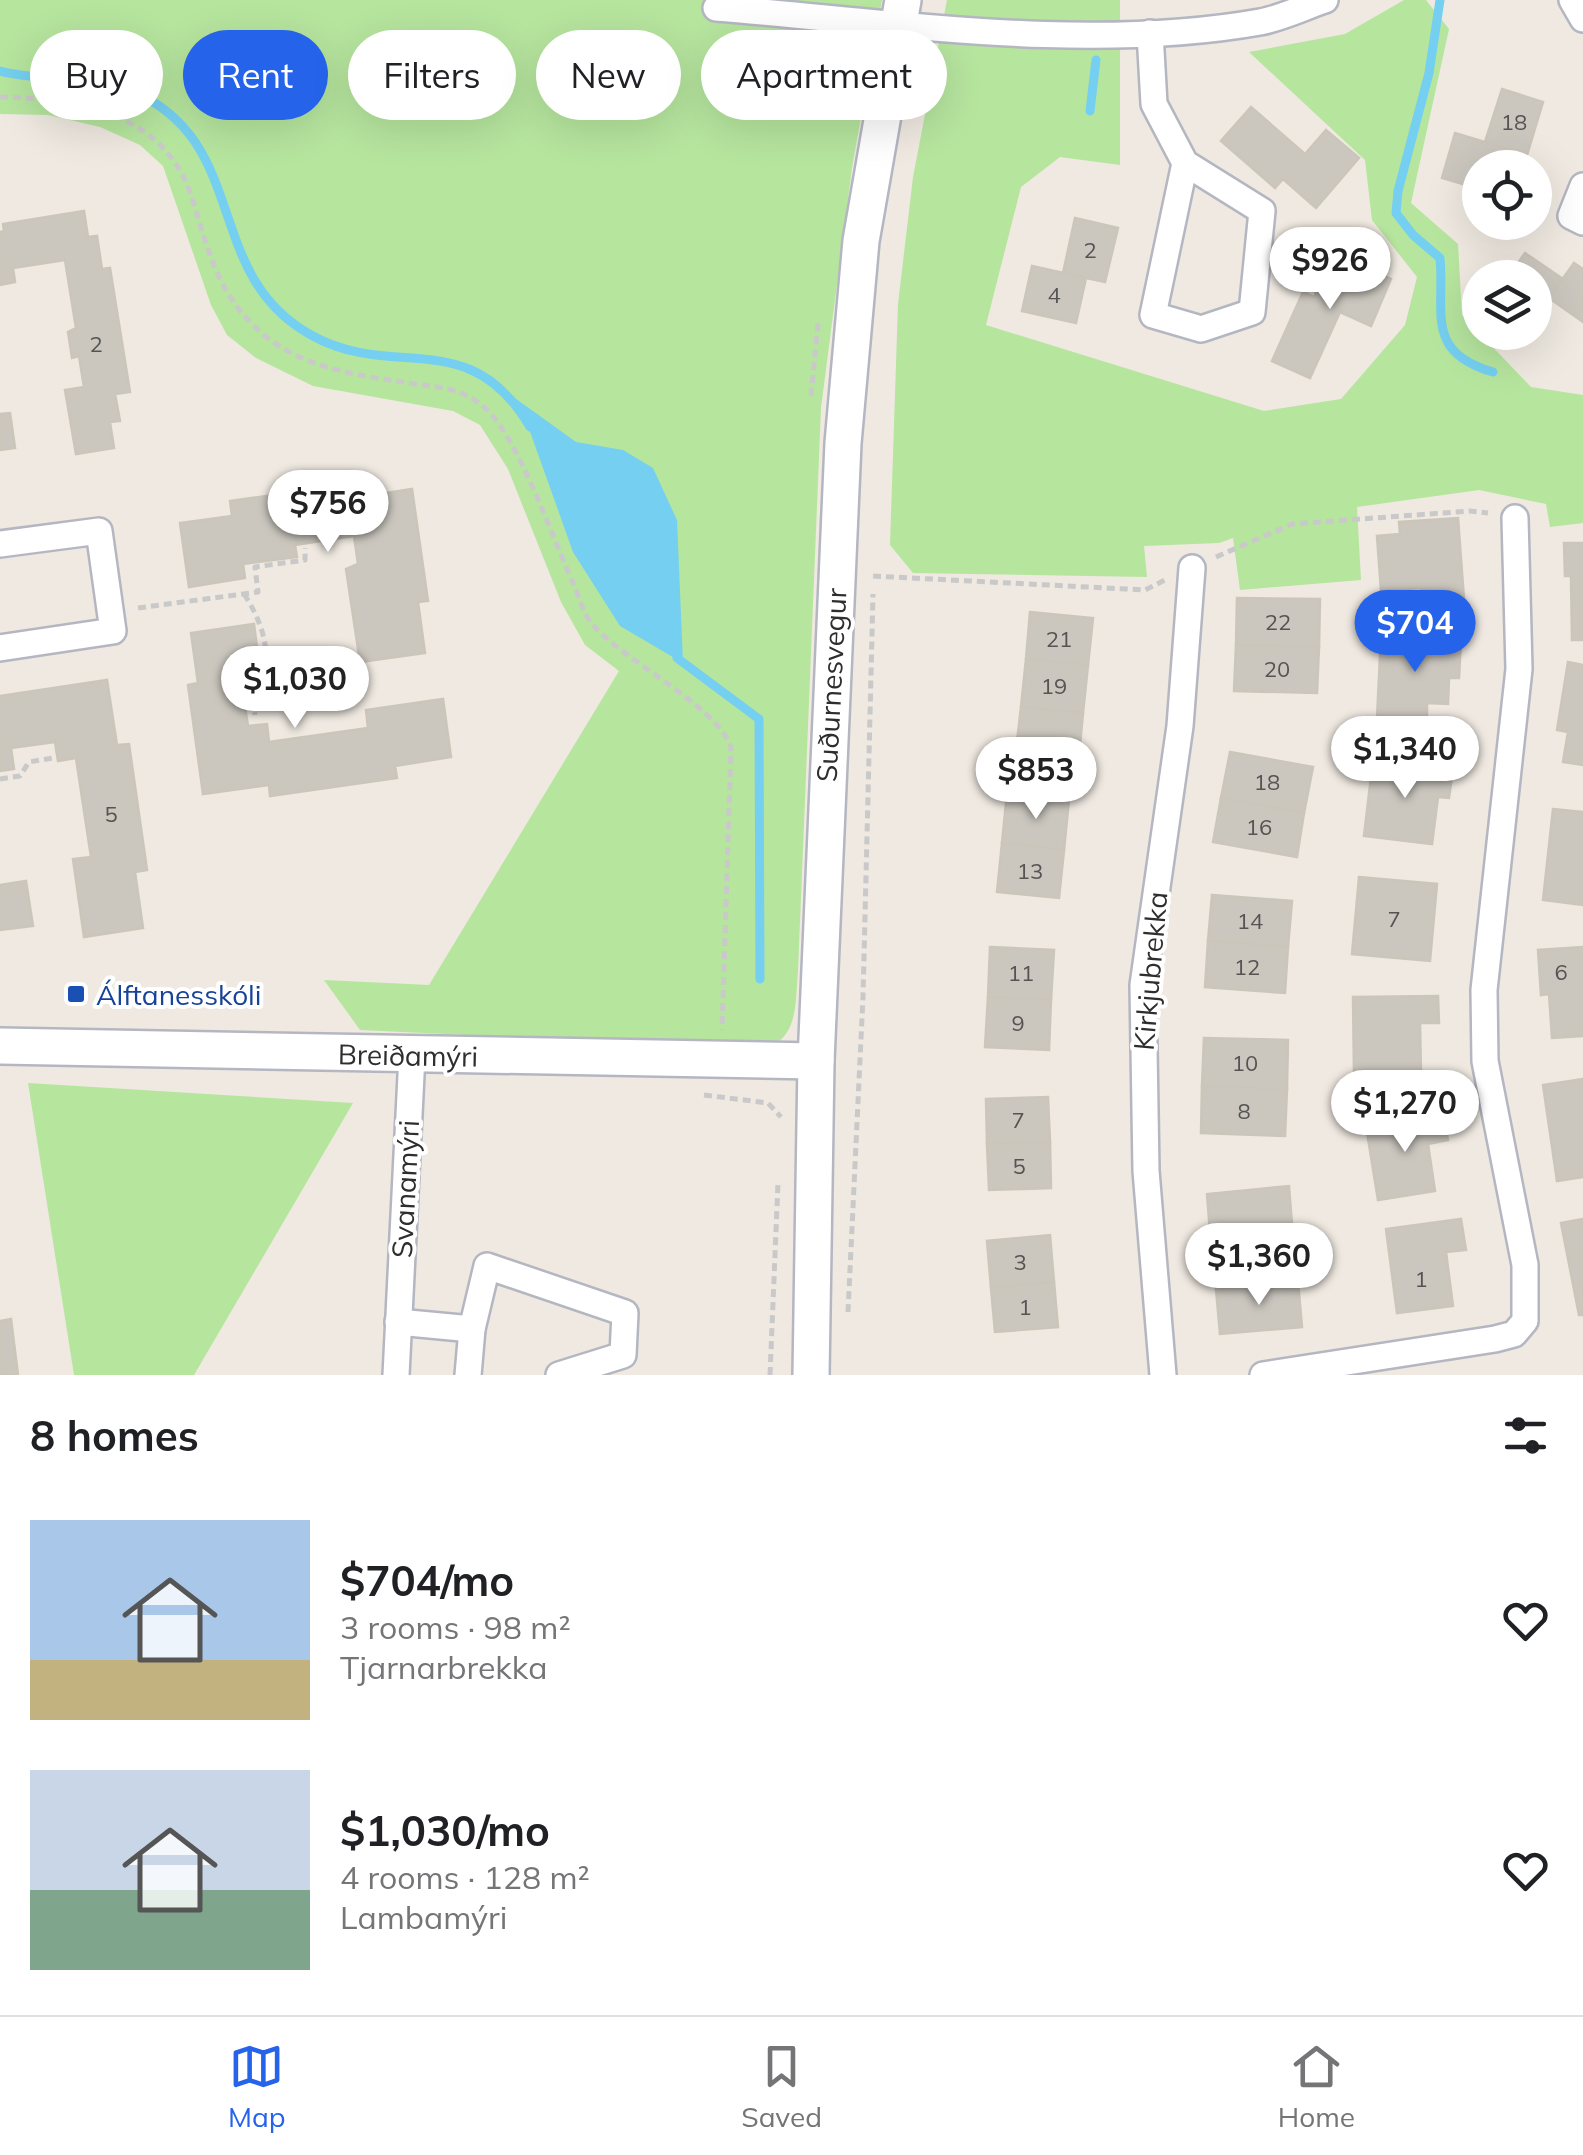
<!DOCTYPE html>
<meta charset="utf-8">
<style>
:root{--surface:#fff;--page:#f2f2f2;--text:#202124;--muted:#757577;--line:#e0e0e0;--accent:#2563eb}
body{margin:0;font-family:Mulish,sans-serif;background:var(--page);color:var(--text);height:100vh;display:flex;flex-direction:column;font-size:38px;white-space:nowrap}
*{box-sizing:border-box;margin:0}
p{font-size:32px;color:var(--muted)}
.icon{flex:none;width:55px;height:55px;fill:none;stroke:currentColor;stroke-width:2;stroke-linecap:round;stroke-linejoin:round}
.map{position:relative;height:1375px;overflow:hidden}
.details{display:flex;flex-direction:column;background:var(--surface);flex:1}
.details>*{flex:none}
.hud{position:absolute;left:30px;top:30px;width:1000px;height:90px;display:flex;gap:20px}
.buttons{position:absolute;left:1462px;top:150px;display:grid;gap:20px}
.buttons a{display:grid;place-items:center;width:90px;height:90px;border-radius:50%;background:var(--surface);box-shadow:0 10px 40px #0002;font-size:50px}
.price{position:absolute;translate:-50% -85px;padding:0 22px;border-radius:35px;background:#fff;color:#222;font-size:32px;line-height:65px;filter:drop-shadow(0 2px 5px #0008)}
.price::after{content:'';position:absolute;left:50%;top:60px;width:30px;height:22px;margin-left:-15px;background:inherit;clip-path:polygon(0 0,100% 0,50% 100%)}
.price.selected{background:var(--accent);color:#fff}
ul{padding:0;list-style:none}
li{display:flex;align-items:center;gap:30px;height:250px;padding:0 30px}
li span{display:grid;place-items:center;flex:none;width:280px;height:200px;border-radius:0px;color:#555}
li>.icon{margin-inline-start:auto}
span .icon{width:120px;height:120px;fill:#fffc;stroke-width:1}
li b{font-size:42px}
h2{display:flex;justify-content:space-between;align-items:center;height:120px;padding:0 30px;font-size:42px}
.pill{padding:0 35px;border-radius:45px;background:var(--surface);box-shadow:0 10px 40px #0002;font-size:35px;line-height:90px}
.pill.selected{background:var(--accent);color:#fff}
.dock{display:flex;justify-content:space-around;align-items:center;height:140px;border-top:2px solid var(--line);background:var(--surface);font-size:28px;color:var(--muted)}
.dock a{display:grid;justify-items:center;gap:5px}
.dock .selected{color:var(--accent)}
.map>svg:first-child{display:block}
</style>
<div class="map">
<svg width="1583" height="1375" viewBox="0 0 1583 1375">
<rect width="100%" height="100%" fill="#efe9e1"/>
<g fill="#b6e59e">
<path d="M0,0h882l-30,168 -31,240 -23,563c-3,32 1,66 -33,78l-405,-19 -36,-50 105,5 190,-314 -34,-26 -24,-43 -53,-133 -28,-44 -27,-14 -140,-25 -57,-28 -29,-23 -16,-30 -48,-139 -23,-21 -40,-18 -52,-12 -48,-1z"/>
<polygon points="947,0 1120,0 1120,165 1060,157 1021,187 986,325 1264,411 1341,399 1405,325 1417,277 1372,220 1365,160 1249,52 1345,34 1404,0 1426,0 1449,29 1411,203 1458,244 1462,315 1531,387 1583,395 1583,523 1550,527 1546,504 1479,490 1357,507 1361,580 1240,590 1233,538 1219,543 1144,546 1147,577 913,573 890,545 898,304 913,177"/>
<polygon points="319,664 324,709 293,713 288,668"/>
<polygon points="28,1083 353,1103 194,1375 74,1375"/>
</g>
<polygon fill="#75cff0" points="512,396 576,442 623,450 653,468 677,520 683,663 620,626 573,552 523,412"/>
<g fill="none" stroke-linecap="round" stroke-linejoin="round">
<g stroke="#75cff0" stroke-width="9">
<path d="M1440,0l-11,73 -31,118 -2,22 17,22 27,23c5,54 -16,94 53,114"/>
<path d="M0,71c42,11 87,3 127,18 126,49 73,185 184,246 84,47 158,-12 219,92"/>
<polyline points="1090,111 1096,60"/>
<polyline points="677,658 759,719 760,979"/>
</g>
</g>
<g fill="#cbc7bf" stroke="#cbc5ba" stroke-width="2.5">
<polygon points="1502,89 1543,102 1527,155 1485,142"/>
<polygon points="1251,107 1305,154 1326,130 1359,158 1316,208 1283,179 1275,188 1221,141"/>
<polygon points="1455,133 1508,149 1502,168 1480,168 1480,189 1442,178"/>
<polygon points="84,211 88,237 97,236 102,269 110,268 130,392 115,394 120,421 110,422 114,448 76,454 65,390 84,387 79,356 72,358 68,332 76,328 65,260 13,268 15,282 0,285 0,232 4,231 3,224"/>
<polygon points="1075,218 1118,228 1105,282 1063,273"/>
<polygon points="1333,253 1391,279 1371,326 1340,312 1310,378 1272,361 1303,292 1314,297"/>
<polygon points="1525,253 1563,279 1535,319 1535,278 1507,278"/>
<polygon points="1574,263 1583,269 1583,322 1549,298"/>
<polygon points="1032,266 1086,278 1076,323 1022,311"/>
<polygon points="10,413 15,448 0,450 0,414"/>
<polygon points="345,485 348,499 412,489 428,601 418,602 425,653 360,662 346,569 358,564 354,536 295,545 297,557 243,564 245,578 189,587 180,523 232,516 230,501"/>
<polygon points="1458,518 1464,599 1422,603 1421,588 1381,591 1377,536 1400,534 1399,522"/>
<polygon points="1564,543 1583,543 1583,640 1572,640 1571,576 1565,576"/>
<polygon points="1237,598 1320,599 1319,647 1236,645"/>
<polygon points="1030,612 1093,618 1088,665 1026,659"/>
<polygon points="254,624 261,679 241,682 248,726 267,724 269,742 368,728 366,710 443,699 451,757 395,766 397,778 270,796 269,785 203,794 188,685 198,683 191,633"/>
<polygon points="1381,636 1461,639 1459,678 1449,678 1448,704 1427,703 1427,720 1377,718"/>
<polygon points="1236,645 1319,647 1317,693 1234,691"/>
<polygon points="1026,659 1088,665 1083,713 1021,707"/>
<polygon points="1568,662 1583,665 1583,765 1563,762 1568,732 1557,730"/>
<polygon points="107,680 117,745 129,744 147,870 135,872 143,928 84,937 73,859 91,857 76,758 58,761 55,742 11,748 14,769 0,771 0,696"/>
<polygon points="1021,707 1083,713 1079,756 1016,750"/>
<polygon points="1230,752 1313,767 1304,813 1221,798"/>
<polygon points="1373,760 1453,770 1449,798 1438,797 1432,844 1364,836"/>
<polygon points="1007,793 1069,800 1064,850 1002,843"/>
<polygon points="1221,798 1304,813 1297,857 1213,842"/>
<polygon points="1553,809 1583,812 1583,905 1543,900"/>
<polygon points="1002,843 1064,850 1059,898 997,892"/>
<polygon points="1359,877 1437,884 1430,961 1352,954"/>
<polygon points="26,881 33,926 0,930 0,885"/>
<polygon points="1212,895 1292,901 1288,947 1208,941"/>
<polygon points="1208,941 1288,947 1285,993 1205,987"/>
<polygon points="990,947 1054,950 1051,1000 988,997"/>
<polygon points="1583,947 1583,1036 1552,1038 1549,994 1541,995 1538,950"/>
<polygon points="1438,996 1439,1023 1420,1023 1421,1073 1354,1074 1353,997"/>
<polygon points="988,997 1051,1000 1049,1050 985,1047"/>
<polygon points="1204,1038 1288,1040 1287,1089 1202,1086"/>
<polygon points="1583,1079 1583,1177 1557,1181 1543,1085"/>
<polygon points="1202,1086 1287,1089 1285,1136 1201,1133"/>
<polygon points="1048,1097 1050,1142 987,1144 986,1099"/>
<polygon points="1443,1113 1448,1140 1428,1144 1435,1191 1378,1200 1366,1126"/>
<polygon points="1050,1142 1051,1188 989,1190 987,1144"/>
<polygon points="1289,1186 1293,1237 1211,1244 1207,1194"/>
<polygon points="1461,1219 1466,1250 1446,1252 1453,1306 1397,1313 1386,1229"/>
<polygon points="1583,1219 1583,1315 1579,1315 1561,1223"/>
<polygon points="1050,1235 1054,1282 991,1288 987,1241"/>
<polygon points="1293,1237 1298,1281 1216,1289 1211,1244"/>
<polygon points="1298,1281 1302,1327 1220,1334 1216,1289"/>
<polygon points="1054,1282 1058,1327 995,1332 991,1288"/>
<polygon points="11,1319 18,1375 0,1375 0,1321"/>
</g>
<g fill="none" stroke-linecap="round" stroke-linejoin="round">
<defs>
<g id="street">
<polyline points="1572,0 1583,19"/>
<path d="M716,8c176,14 369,45 544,14 22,-4 44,-15 65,-22"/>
<polyline points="1150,33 1154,104 1185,163 1262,211 1252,312 1201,329 1153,315 1185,163"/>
<polyline points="1583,186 1571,216 1583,222"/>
<polyline points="0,544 99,531 113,631 0,648"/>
<polyline points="398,1322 472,1329"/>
<polyline points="396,1375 412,1055"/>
<polyline points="468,1375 472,1329 487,1266 625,1313 623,1355 559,1375"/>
<polyline points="1163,1375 1146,1171 1143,985 1180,726 1192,568"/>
<polyline points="1263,1375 1495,1339 1514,1334 1525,1321 1525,1265 1485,1061 1484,990 1519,669 1515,518"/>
</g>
<g id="secondary">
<polyline points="0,1046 816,1061"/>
<polyline points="811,1375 816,1061 843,443 861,241 903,0"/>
</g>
</defs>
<use href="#street" stroke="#b4b7c1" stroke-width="30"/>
<use href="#secondary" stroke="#b4b7c1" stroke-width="40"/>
<g stroke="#c9c9c9" stroke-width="5" stroke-dasharray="8 5" stroke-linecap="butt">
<polyline points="847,47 855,75"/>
<path d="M0,97c79,1 165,16 192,101 15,48 24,91 62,128 44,43 103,49 161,58 26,3 49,5 70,24 33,29 68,131 88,175 6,13 10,31 19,41 33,38 127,83 139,124l-9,282"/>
<polyline points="920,106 943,57"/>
<polyline points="811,396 818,323"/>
<polyline points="1216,557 1292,524 1470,511 1488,513"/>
<polyline points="873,576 1145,590 1165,580"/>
<path d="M244,594c19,29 30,63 16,96l-7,1 2,24"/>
<polyline points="138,608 258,592 255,567 305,560 305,548"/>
<polyline points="0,779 20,776 29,762 53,758"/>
<polyline points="704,1095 768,1103 781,1117"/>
<polyline points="848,1312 863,997 873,594"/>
<polyline points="770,1375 778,1183"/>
</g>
<use href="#street" stroke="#fff" stroke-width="25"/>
<use href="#secondary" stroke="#fff" stroke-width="35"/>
</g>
<rect fill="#1a4fb4" stroke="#fff" stroke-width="4" x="66" y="984" width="20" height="20" rx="5"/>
<g text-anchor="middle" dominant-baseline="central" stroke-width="8" stroke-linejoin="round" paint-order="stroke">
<g font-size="22" fill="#555452">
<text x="1514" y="122">18</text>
<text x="1090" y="250">2</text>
<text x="1054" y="295">4</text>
<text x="96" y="344">2</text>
<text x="1278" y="622">22</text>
<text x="1059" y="639">21</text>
<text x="1277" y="669">20</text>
<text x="1054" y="686">19</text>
<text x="1267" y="782">18</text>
<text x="111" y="814">5</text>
<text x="1259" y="827">16</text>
<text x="1030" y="871">13</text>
<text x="1394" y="919">7</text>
<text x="1250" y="921">14</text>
<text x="1247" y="967">12</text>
<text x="1561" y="972">6</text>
<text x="1021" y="973">11</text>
<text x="1018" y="1023">9</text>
<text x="1245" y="1063">10</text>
<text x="1244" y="1111">8</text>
<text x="1018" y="1120">7</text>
<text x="1019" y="1166">5</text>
<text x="1020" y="1262">3</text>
<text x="1421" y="1279">1</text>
<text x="1025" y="1307">1</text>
</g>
<g font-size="28" fill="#2e2e2e" stroke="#fff">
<text transform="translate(831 685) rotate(-87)">Suðurnesvegur</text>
<text transform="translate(1150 971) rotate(-85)">Kirkjubrekka</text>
<text transform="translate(408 1055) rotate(1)">Breiðamýri</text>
<text transform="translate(405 1189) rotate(-87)">Svanamýri</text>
</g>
<g font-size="28" fill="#164399" stroke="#fff" text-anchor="start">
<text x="96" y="994">Álftanesskóli</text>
</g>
</g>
</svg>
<div class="buttons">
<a><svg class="icon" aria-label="locate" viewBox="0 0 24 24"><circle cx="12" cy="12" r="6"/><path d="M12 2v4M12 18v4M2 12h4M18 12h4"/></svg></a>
<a><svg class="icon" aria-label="layers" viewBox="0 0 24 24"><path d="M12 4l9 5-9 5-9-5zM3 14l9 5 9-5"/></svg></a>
</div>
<b class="price" style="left:1330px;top:312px">$926</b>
<b class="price" style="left:328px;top:555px">$756</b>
<b class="price selected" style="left:1415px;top:675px">$704</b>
<b class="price" style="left:295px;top:731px">$1,030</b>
<b class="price" style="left:1405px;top:801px">$1,340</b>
<b class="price" style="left:1036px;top:822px">$853</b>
<b class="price" style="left:1405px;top:1155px">$1,270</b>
<b class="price" style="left:1259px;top:1308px">$1,360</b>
<div class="hud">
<a class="pill">Buy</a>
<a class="pill selected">Rent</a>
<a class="pill">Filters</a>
<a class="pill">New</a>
<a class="pill">Apartment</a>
</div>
</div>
<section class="details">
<h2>8 homes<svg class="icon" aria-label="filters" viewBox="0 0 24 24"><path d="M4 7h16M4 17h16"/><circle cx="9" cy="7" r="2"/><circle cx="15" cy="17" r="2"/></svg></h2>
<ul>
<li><span style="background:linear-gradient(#a9c7e8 70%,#c2b280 0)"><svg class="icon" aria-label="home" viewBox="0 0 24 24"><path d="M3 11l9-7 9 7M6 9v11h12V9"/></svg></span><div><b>$704/mo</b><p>3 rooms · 98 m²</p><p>Tjarnarbrekka</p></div><svg class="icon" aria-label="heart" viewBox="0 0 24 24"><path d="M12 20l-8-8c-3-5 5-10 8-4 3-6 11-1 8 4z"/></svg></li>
<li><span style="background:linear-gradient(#c9d6e8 60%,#7fa58c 0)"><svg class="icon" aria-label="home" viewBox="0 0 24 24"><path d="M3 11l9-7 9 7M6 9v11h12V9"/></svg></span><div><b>$1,030/mo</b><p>4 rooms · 128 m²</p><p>Lambamýri</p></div><svg class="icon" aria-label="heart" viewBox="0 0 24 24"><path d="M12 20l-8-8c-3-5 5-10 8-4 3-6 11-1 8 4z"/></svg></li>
</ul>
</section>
<nav class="dock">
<a class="selected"><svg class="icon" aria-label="map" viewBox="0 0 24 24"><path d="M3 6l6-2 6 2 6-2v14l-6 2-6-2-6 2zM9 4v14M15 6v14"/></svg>Map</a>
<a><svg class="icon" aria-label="saved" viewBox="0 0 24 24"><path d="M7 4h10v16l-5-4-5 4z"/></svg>Saved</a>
<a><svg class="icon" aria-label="home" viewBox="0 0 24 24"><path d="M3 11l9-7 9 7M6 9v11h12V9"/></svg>Home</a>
</nav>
